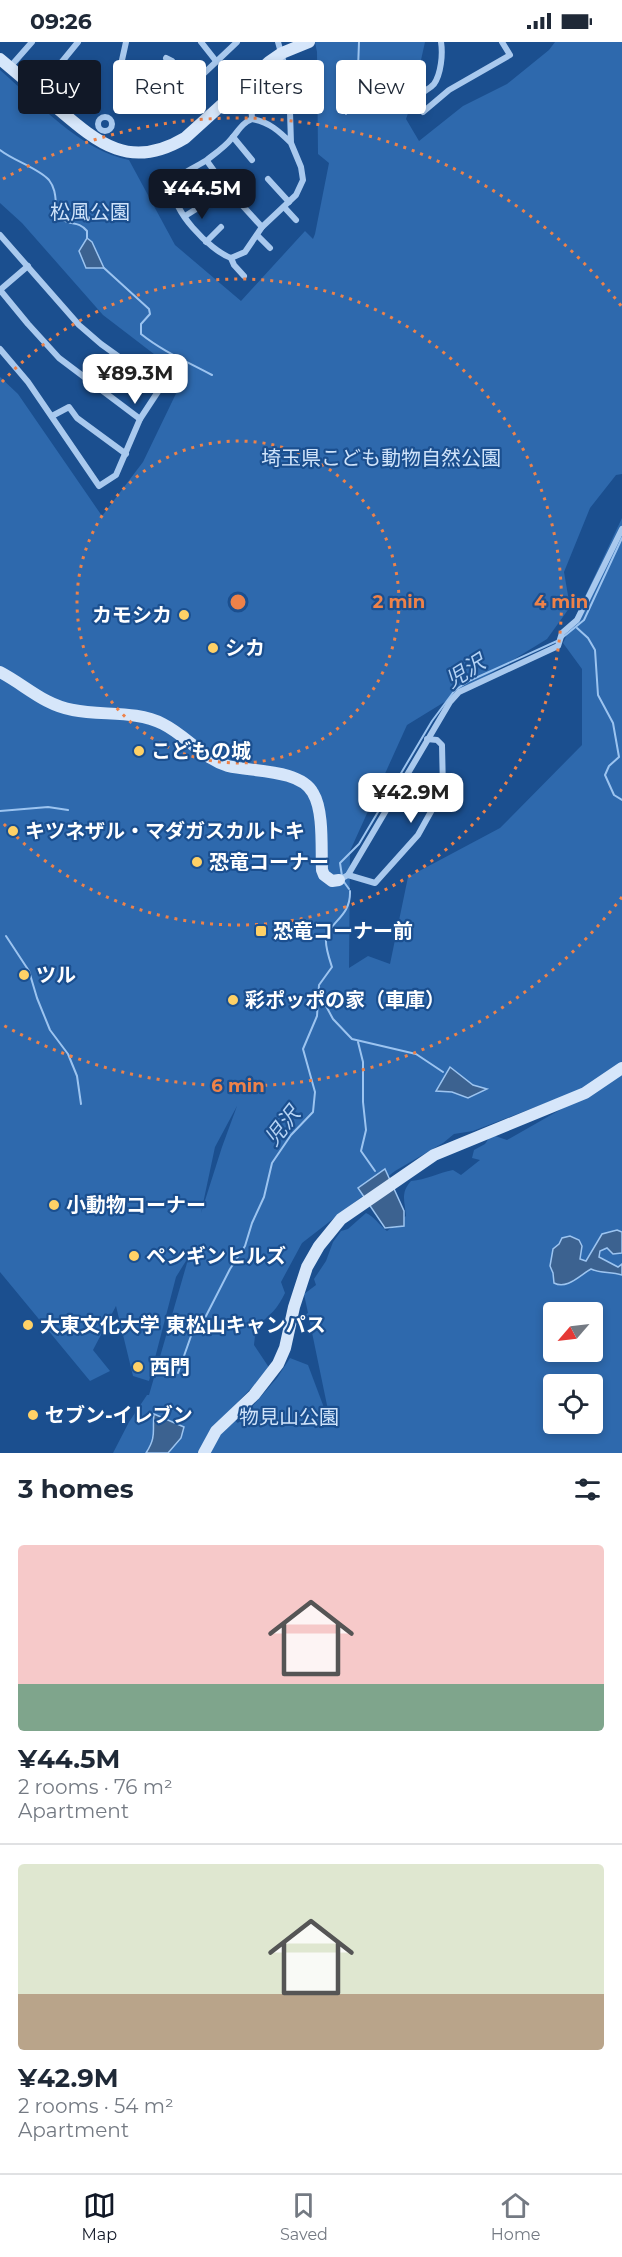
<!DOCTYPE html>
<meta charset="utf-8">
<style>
:root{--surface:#fff;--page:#f2f2f3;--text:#1f2937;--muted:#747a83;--line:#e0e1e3;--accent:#111827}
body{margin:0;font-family:Montserrat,"Noto Sans JP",sans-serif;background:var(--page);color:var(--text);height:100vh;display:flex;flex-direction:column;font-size:22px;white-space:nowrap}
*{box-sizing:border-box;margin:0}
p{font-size:20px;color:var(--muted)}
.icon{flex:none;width:33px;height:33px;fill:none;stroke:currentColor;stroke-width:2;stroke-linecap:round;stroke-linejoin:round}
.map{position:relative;height:1411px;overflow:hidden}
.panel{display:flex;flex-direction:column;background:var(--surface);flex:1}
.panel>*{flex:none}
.banner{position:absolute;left:18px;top:18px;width:586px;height:54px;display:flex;gap:12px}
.needle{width:39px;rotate:242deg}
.tools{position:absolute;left:543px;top:1260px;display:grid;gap:12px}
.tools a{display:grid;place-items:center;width:60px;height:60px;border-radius:6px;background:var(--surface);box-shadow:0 3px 9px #0003;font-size:30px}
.price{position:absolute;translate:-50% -51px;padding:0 14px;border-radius:12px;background:#fff;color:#222;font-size:20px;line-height:39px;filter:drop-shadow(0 2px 3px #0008)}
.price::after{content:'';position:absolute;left:50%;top:36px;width:18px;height:14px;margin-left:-9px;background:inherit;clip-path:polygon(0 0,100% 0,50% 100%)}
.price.current{background:var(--accent);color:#fff}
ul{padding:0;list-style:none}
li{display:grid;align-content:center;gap:12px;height:318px;padding:0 18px}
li+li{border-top:2px solid var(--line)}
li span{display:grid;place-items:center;height:186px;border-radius:6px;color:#555}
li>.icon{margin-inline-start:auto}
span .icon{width:108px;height:108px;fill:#fffc;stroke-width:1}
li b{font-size:26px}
h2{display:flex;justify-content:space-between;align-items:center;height:72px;padding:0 18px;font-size:26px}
.pill{padding:0 21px;border-radius:6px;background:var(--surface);box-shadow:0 3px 9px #0003;font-size:21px;line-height:54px}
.pill.current{background:var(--accent);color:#fff}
.status{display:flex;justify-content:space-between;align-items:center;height:42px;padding:0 30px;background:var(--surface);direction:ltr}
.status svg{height:16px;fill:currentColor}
.dock{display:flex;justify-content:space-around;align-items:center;height:84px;border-top:2px solid var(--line);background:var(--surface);font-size:16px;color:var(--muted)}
.dock a{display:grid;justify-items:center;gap:3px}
.dock .current{color:var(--accent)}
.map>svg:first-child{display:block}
</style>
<div class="status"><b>09:26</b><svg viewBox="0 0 49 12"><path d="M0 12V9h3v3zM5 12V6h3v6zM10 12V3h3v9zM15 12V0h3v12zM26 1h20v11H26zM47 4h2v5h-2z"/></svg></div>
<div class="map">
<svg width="622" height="1411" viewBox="0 0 622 1411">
<rect width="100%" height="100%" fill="#1b4f8f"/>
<path fill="#2e69ad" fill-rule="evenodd" d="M315,0h110l-14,63 -5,14 13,22 44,-35 44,-22 42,-34 6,-8h67v432l-6,1 -26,33 -26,64 6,35 -23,32 -140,86 -57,126 -1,117 19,-12 22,8 18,-87 92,-49 82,-83v-76l-19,-26 59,-125v935h-509l16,-31 18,-27h2l40,-139 -13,21 -27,104 -16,-5 -17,-70 -23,44 17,21 -20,10 -90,-109v-895l18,17 84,122 41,-54 41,-85 -81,-62 -81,-92 -22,-20v-133c36,31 81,81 129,90l46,85 66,56 64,-70 8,8 2,-5 14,-71 -11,-9 -1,-102zM567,1053l5,8 -65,37 -12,-4 -6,2 -4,6 -11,6 -2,8 8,2 -19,15 -8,-5c-15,3 -27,10 -42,11 -11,12 -6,21 -5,35l-19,15c-7,-5 -13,-15 -21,-18l-18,16 -7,2 -8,11 -7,19 -12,18 2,6 -12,9 4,19 -3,2 4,3 19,92 -2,3 -18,-48 -18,-7 -13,20 -39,45 -12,-9 44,-45 -16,-24 2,-19c14,-10 22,-18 29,-33l-4,-11 21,-39 93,-72 48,-28 11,-9 19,-3zM237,1064l-15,41 -21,66 14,-66zM554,1270h38v40h-38zM554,1342h38v40h-38z"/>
<g fill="#3c6290" stroke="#9cc4f0" stroke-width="1.5">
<polygon points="87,196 92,200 104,226 86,226 79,209"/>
<polygon points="450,1025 473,1043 487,1047 468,1056 452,1050 436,1049"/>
<polygon points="385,1127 404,1169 404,1184 385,1186 358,1146"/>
<path d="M617,1188l5,2v21l-9,1 -6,-6 -7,3 -1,6 19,10 4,-3v11c-11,-4 -21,-1 -31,-6 -11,6 -24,21 -37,14l-1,-10 -3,-7 3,-17 6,-5 3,-6 8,-2 9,4 3,6 -2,13 6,2 16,-27z"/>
<path d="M154,1372l30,13 -3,11 -13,15h-22c11,-17 6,-22 8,-39z"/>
</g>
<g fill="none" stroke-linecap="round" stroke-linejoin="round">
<g stroke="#9cc4f0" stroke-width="2">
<polyline points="346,72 346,57 358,27 359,0"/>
<path d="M0,108c14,11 38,18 49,30 11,14 3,31 13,39 8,7 16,1 25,12v7"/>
<path d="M104,226l45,41 1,5 -9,10v10c21,17 47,28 71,41"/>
<polyline points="577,586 588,596 595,608 598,653 613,681 619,715 609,724 605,733 614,753 622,758"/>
<polyline points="562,596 584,578 622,496"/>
<polyline points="0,769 48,765 68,768"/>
<polyline points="342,834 340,821 359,802 432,679 455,648 469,639 557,599"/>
<polyline points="344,840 349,847"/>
<polyline points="6,894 29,929 37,956 50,988 68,1012 77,1034 81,1062"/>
<polyline points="319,951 333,977 352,997 416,1012 443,1030"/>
<polyline points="358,1000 363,1020 363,1060 366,1088 361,1109 375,1129"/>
<path d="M178,1331l13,-37 15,-20 24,-47 15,-23 7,-23 12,-26 8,-34 19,-28 22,-23 2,-20 -12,-43 14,-33 2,-31 13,-18c-3,-9 -7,-20 -6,-29 4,-17 25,-21 24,-47"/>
</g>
<g stroke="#a9c9ee" stroke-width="6">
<polyline points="126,0 120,27 125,38 165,54 173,54 198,37 237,0"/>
<polyline points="201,0 216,19"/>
<path d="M278,0l11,39 2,62 10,24 2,13 -7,15 -34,32 -17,25 -14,6c-20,-7 -64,-50 -56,-74 4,-12 23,-17 33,-25 8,-6 18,-13 24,-21 7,-8 10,-15 20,-19 17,3 27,12 39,24"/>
<path d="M441,0c2,12 0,32 -7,42 -6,7 -14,7 -17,16l6,12 26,-22 61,-35 -8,-13"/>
<polyline points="166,16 172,19 191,42"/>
<polyline points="10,25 32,0"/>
<path d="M239,47c8,10 13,17 13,30"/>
<polyline points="38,49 78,0"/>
<circle cx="105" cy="82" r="7"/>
<polyline points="233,95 252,118"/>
<polyline points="207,119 225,144"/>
<polyline points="268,137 289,160"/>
<polyline points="241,162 262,185"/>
<polyline points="284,165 296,178"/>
<polyline points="185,174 201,164"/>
<polyline points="0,193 79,283 101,302 161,345 140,377 116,433 99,444 28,340 0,307"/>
<polyline points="257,193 270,206"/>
<polyline points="206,200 221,185"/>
<polyline points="231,216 234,223 244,234"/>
<polyline points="28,224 0,248 28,282 59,316 140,377"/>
<polyline points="52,374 69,365 77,376 126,412"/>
<polyline points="348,833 375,841 418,793 443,748 442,703 437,698 427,697"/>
<polyline points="339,838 348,833 450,660 459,650 558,604 562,591 577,578 622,487"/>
</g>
<g stroke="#d6e6fa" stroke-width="12">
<path d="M0,17c19,16 38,32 57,49 41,35 73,63 128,30l84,-76 13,-9 27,-11"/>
<path d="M0,630c25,13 44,33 73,38 29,6 63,0 90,14 24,12 39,34 65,42 24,6 72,3 85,27 11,18 8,56 9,77l2,5 8,6 7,-1"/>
<polyline points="204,1411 216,1389 254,1353 278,1322 285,1306 294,1265 307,1225 319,1204 341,1177 434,1113 585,1051 622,1026"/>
</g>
</g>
<g fill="none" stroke="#ee8249" stroke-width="3" stroke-dasharray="3 6">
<circle cx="238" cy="560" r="161"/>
<path d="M2 340A323 323 0 1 1 2 780"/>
<path d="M622 855A484 484 0 0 1 3 983M3 137A484 484 0 0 1 622 265"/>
</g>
<g fill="#ffd166" stroke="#1b4f8f" stroke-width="2">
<circle cx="184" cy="573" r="6"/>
<circle cx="213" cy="606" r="6"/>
<circle cx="139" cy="709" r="6"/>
<circle cx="13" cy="789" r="6"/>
<circle cx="197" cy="820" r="6"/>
<rect x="255" y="883" width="12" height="12" rx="3"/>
<circle cx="24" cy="933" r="6"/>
<circle cx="233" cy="958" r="6"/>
<circle cx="54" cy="1163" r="6"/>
<circle cx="134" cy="1214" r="6"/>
<circle cx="28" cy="1283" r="6"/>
<circle cx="138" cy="1325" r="6"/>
<circle cx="33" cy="1373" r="6"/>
</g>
<g text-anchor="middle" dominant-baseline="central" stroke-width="4.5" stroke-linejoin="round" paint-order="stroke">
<g font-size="20" fill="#cfe3fa" stroke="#1b4f8f">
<text x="90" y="170">松風公園</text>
<text x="381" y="416">埼玉県こども動物自然公園</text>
<text x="289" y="1375">物見山公園</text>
</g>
<g font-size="20" font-weight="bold" fill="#fff" stroke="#1b4f8f" text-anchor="start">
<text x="172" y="573" text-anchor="end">カモシカ</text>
<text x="225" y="606">シカ</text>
<text x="151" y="709">こどもの城</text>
<text x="25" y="789">キツネザル・マダガスカルトキ</text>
<text x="209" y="820">恐竜コーナー</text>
<text x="273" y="889">恐竜コーナー前</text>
<text x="36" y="933">ツル</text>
<text x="245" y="958">彩ポッポの家（車庫）</text>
<text x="66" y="1163">小動物コーナー</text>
<text x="146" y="1214">ペンギンヒルズ</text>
<text x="40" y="1283">大東文化大学 東松山キャンパス</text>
<text x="150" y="1325">西門</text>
<text x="45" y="1373">セブン-イレブン</text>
</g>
<g font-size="21" font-style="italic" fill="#b5d3f5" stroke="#1b4f8f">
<text transform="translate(465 629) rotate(-32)">児沢</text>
<text transform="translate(282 1084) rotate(-52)">児沢</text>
</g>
</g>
<circle cx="238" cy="560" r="9" fill="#ee8249" stroke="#1b4f8f" stroke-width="3"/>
<g font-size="18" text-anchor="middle" font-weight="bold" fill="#ee8249" stroke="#1b4f8f" stroke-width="4.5" stroke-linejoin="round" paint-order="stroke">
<text x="399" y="566">2 min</text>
<text x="561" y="566">4 min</text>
<text x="238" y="1050">6 min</text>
</g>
</svg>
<div class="tools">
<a><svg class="needle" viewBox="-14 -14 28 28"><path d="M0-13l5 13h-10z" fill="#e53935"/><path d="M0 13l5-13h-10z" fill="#747a83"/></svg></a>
<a><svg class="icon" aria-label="locate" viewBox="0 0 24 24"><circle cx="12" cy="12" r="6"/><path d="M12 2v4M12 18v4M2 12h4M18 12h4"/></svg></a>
</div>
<b class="price current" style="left:202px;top:178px">¥44.5M</b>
<b class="price" style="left:135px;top:363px">¥89.3M</b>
<b class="price" style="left:411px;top:782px">¥42.9M</b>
<div class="banner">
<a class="pill current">Buy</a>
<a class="pill">Rent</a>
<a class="pill">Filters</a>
<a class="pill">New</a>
</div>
</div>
<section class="panel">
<h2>3 homes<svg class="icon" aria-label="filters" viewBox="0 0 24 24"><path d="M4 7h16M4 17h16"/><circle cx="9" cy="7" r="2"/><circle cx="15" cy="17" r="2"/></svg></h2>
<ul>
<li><span style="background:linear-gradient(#f6c9c9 75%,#7fa58c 0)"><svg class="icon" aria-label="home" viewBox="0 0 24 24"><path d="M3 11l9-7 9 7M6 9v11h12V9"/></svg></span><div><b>¥44.5M</b><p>2 rooms · 76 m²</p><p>Apartment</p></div></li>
<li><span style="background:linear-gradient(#dfe7d0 70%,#b9a48a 0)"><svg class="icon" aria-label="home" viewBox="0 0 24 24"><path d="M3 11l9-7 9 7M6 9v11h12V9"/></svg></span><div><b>¥42.9M</b><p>2 rooms · 54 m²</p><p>Apartment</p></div></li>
</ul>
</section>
<nav class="dock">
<a class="current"><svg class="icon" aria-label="map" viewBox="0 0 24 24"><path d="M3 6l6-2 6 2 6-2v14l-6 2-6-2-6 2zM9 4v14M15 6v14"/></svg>Map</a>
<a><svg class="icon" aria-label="saved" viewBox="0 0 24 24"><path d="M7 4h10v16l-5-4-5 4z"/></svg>Saved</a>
<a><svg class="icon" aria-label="home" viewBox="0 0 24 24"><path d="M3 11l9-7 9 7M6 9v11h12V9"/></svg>Home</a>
</nav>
